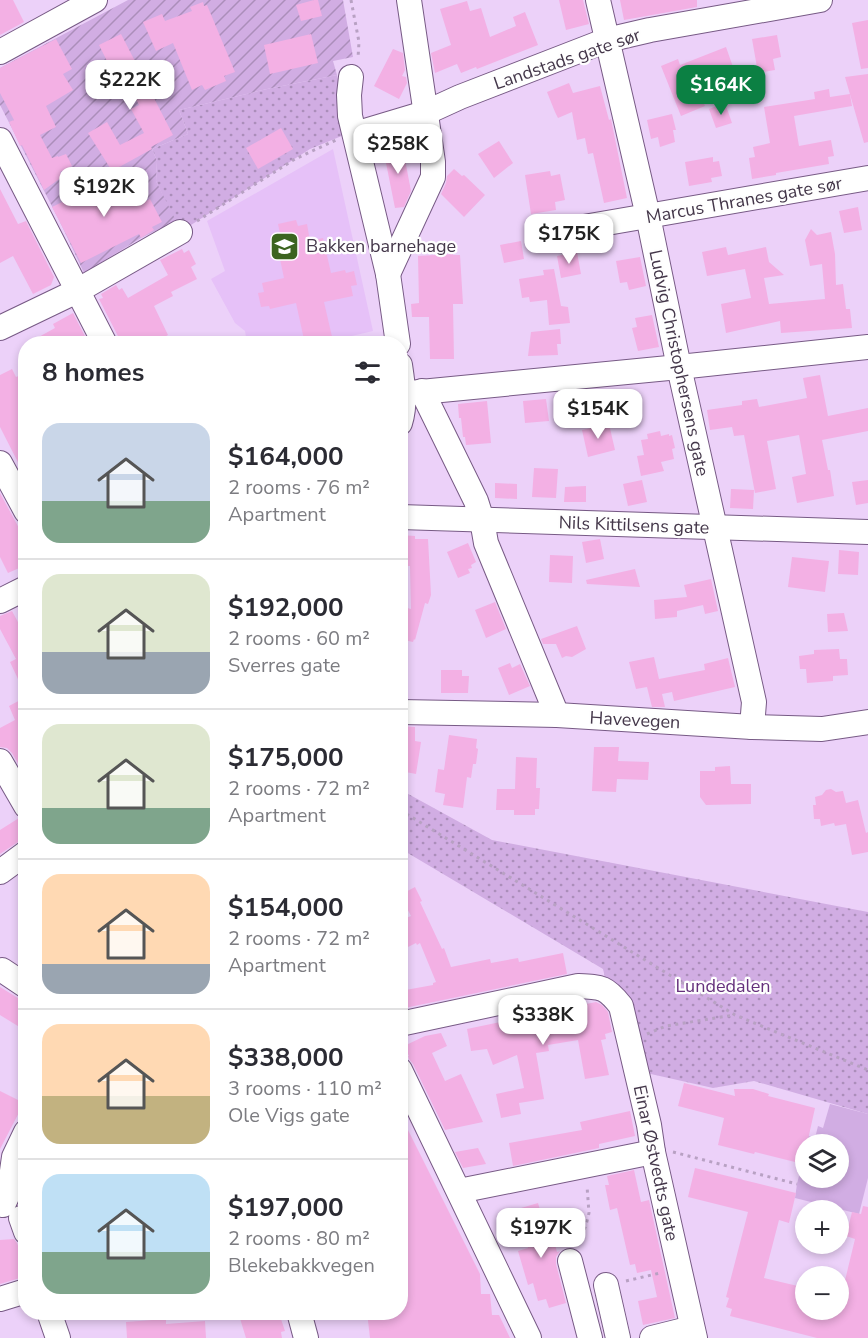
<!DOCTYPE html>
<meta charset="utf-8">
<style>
:root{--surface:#fff;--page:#f2f2f3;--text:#2b2b33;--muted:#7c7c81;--line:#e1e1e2;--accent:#0b8043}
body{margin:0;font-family:"Nunito Sans",sans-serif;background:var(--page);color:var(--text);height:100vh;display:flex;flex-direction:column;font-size:22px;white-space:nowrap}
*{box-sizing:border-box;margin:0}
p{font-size:20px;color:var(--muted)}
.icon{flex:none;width:33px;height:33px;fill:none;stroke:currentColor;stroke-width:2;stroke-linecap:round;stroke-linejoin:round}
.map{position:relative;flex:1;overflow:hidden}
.panel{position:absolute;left:18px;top:336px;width:390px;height:984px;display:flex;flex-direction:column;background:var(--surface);border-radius:24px;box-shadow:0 3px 9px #0003}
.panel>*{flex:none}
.controls{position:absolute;left:795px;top:1134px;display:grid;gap:12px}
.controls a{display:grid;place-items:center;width:54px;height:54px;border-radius:50%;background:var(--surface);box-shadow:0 3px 9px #0003;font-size:30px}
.price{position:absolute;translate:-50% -51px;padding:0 14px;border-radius:12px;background:#fff;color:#222;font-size:20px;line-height:39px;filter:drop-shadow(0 2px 3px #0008)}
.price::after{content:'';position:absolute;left:50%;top:36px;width:18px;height:14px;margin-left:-9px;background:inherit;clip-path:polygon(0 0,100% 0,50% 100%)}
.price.active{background:var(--accent);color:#fff}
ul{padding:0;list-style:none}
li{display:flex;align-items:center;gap:18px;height:150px;padding:0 24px}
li+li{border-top:2px solid var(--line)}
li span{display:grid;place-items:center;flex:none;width:168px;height:120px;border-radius:18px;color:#555}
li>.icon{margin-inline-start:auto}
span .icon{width:72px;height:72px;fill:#fffc;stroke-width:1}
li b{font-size:26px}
h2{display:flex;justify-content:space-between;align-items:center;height:72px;padding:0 24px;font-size:26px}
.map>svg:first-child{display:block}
</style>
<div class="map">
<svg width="868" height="1338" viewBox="0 0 868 1338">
<defs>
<pattern id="park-dots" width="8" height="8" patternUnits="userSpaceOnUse" patternTransform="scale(1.5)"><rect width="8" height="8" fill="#d1ade3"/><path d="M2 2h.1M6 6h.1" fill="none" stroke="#ab8eba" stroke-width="1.8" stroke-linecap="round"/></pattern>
<pattern id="garden-furrows" width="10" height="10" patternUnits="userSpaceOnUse" patternTransform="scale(1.5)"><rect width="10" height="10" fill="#d1ade3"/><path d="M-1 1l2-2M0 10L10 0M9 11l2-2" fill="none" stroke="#ab8eba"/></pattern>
</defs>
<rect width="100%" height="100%" fill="#ecd1f9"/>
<polygon fill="#e6c1f8" points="333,149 373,331 339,339 339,343 247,343 245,331 235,323 211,279 225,271 207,221"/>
<polygon fill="#d1ade3" points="830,1104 868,1114 868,1178 859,1214 795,1198 797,1184 805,1151 806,1178 838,1178 838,1144 807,1144 808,1136 815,1138 818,1126 823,1128"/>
<g fill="url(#park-dots)">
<polygon points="337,75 349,133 310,149 180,232 156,181 157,161 152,149 188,134 179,110 267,89"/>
<polygon points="401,790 492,840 868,912 868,1114 754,1081 713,1088 642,1072 606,982 603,969 401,849"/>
</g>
<polygon fill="url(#garden-furrows)" points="128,0 343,0 353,57 333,61 337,75 267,89 179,110 188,134 152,149 157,161 156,181 176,221 141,238 84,273 60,222 0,105 0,68"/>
<g fill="#f3b0e4">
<polygon points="0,0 13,0 24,22 0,35"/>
<polygon points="314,0 318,0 322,16 301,21 296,5"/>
<polygon points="559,0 583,0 589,24 566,30"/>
<polygon points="620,0 697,0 697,7 624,20"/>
<polygon points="467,1 470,11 481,8 490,37 516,26 513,17 525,12 538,45 477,69 476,67 461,73 457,64 435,73 431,53 451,45 440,9"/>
<polygon points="203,2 204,6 207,5 235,72 224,76 226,81 205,90 202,85 192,90 173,43 156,51 143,22 162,14 165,21 192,11 190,7"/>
<polygon points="868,20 868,68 861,69 852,23"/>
<polygon points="121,34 173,135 151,147 152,149 112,171 88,133 107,122 120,145 144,133 131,109 139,105 121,71 114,75 99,45"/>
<polygon points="311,34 318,63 270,74 264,45"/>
<polygon points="777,35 781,57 773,59 775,70 758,73 752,39"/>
<polygon points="56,39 72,69 63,74 73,90 46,106 56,127 40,135 52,158 58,156 58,157 66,154 72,166 60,172 62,177 44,190 22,145 20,146 9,122 14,120 0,93 0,68"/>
<polygon points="726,47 733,67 695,82 705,106 681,116 661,66 678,59 680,65"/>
<polygon points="393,49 403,53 405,70 402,76 406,77 407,83 399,99 374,86"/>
<polygon points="868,74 868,142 864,143 845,77"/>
<polygon points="569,83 573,93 600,86 609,120 611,119 627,198 604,203 593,153 588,154 585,138 577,140 572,112 558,118 555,112 547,92"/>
<polygon points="829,89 830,97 850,94 852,106 794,116 799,146 831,140 834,156 828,157 829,164 776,173 776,175 752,179 749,158 755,157 753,147 770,143 764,107 815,99 814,92"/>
<polygon points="725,103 732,123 716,128 709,109"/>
<polygon points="672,114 676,130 673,130 675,142 660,147 658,137 651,139 647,120"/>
<polygon points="281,128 293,149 258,169 246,148"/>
<polygon points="499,141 513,163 494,178 478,154"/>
<polygon points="402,144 411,191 404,207 395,208 383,148"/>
<polygon points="713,157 713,162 719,161 722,176 711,178 712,182 689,186 685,162"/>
<polygon points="454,169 462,176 464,175 485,195 464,217 441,194 446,183 447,176"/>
<polygon points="550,171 551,176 560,174 565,200 555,202 556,210 531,214 525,175"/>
<polygon points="117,175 136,206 150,199 162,222 152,227 154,230 141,238 139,234 81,263 52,207"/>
<polygon points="0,189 18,224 26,221 54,277 51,285 33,294 13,256 0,263"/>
<polygon points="858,207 862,230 844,233 839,211"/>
<polygon points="296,220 298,226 307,224 310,241 323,238 331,273 345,270 346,273 354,271 357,285 351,286 353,296 324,302 333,341 324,344 305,344 296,303 270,309 269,306 261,307 258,293 264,292 262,283 284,278 277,245 282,243 278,224"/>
<polygon points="811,229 817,235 831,232 835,254 836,285 843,284 846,309 850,309 852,328 781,333 780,321 726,333 721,304 751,298 745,269 707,276 702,252 726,247 728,255 766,247 769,262 784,275 764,278 769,304 825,299 822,264 810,266 805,240"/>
<polygon points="521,241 524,259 504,263 500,245"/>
<polygon points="182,249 184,253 189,250 196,264 191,267 197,279 171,292 173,296 154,306 168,335 151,344 122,344 99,299 103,298 101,294 116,285 119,290 122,288 128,298 168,275 160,260"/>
<polygon points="577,252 581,274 561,278 557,256"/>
<polygon points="453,254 453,255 460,255 463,304 453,304 454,359 430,359 429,317 412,317 411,304 419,303 418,256"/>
<polygon points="640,257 646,286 629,290 627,282 620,283 616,261"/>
<polygon points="554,269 561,306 568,307 570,323 549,325 547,300 530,302 529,297 522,298 519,279 544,275 543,270"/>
<polygon points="73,313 89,344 26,344 55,328 53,324"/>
<polygon points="652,315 659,347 638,351 632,328 637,327 635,318"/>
<polygon points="560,329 561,344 557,344 558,355 528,356 531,332"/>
<polygon points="12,369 16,377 26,373 26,478 0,427 0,375"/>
<polygon points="820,375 828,416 868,408 868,431 822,440 828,470 830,470 834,496 797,503 792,477 806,474 799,435 767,441 776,489 755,493 744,435 734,436 732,427 710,430 707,410 742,405 742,401 757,399 759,407 807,398 803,378"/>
<polygon points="546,399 549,421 525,423 523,401"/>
<polygon points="487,401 491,443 466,445 465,437 463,437 461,418 459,418 458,404"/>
<polygon points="609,424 615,450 588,457 582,430"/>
<polygon points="660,431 661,436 669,434 669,436 672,435 675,448 672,449 674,459 661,462 664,471 641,476 637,456 644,455 641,440 648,439 647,434"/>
<polygon points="534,468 558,469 556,498 532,497"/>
<polygon points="642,480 647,502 628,506 623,484"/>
<polygon points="868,480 868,503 856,505 852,482"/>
<polygon points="495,483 517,484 517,499 495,498"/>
<polygon points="586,486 586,502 564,502 565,487"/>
<polygon points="731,489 754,490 753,509 730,508"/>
<polygon points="0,493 26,541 26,565 8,573 0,557"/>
<polygon points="400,535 415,536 415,539 428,539 431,595 428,604 425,603 415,640 414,639 413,642 400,639 400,606 411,609 410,566 400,566"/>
<polygon points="600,539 604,559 586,563 582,542"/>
<polygon points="468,543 476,562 471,565 472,568 468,569 470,573 458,578 447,552"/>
<polygon points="839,550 859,552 858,575 838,574"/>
<polygon points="550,555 573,556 572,583 549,582"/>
<polygon points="792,557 829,561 825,592 788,587"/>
<polygon points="635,569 640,587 587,584 586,580"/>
<polygon points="711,579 718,611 705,614 703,605 677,611 677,617 655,619 654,600 687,597 684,585"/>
<polygon points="495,602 506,629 486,638 475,610"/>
<polygon points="12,611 26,637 26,696 10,662 16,659 0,629 0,616"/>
<polygon points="844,613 848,631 828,632 827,614"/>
<polygon points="577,626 586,649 572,657 566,656 562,658 556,644 543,644 541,639"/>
<polygon points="839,649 840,659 847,659 848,675 833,676 833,681 807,683 806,669 800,669 799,656 814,654 814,650"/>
<polygon points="654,657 659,679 705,670 704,664 728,658 735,687 674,701 672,692 662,694 665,707 652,707 647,687 636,689 629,662"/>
<polygon points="510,663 512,668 520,664 530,686 509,695 498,668"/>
<polygon points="441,670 462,670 462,676 469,676 468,693 441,693"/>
<polygon points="26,697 26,777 12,753 7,748 0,747 0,728 15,720 9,706"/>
<polygon points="400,726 415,727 415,741 421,742 416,774 400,771"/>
<polygon points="449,735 477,739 476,748 478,749 476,764 473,764 471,778 467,777 463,808 443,805 445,794 435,792 438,769 444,770"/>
<polygon points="594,747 619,747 618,761 649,762 648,780 617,779 616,792 592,791"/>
<polygon points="516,757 537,758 536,788 540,788 539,809 535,809 535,815 514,815 514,810 496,810 497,789 515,789"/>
<polygon points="730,766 731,784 751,784 751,804 706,805 700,797 700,771 715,771 715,767"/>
<polygon points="831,789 836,792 843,791 846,803 858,800 866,833 868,832 868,852 852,855 846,824 835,826 834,823 821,826 820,819 814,819 813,805 816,805 815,797 822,795 826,790"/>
<polygon points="19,818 26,820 26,839 18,842 0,854 0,830"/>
<polygon points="415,887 422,901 420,902 442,949 444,948 451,967 490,959 491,963 518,958 519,962 563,953 567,974 400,1009 400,991 433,985 433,983 436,982 420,943 417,945 416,943 400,951 400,925 408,922 406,918 411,916 400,895"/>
<polygon points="0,987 26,1003 26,1031 0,1015"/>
<polygon points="596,1002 602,1005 608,1012 612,1032 605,1034 606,1039 601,1040 609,1075 585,1079 578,1040 548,1045 549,1051 536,1053 544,1099 519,1103 521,1114 501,1118 496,1094 524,1088 517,1055 493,1065 487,1049 471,1051 467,1029"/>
<polygon points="441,1033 447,1046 432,1053 445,1081 461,1074 483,1122 445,1130 413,1064 409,1059 408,1056 409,1056 404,1046 425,1036"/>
<polygon points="684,1083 735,1096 734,1089 753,1089 769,1094 768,1096 815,1108 807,1144 806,1144 806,1151 803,1164 755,1152 754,1154 718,1145 724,1118 678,1106"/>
<polygon points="0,1091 24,1103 0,1149"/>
<polygon points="630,1111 635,1136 599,1144 599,1148 513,1166 509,1143 582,1130 580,1122"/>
<polygon points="400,1114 480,1274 481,1294 490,1294 492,1315 499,1315 510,1338 370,1338 367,1312 400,1312"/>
<polygon points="478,1148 486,1164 463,1168 455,1152"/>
<polygon points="695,1168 796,1193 789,1223 779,1220 764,1278 806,1288 806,1310 838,1310 838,1296 841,1297 855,1239 846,1236 852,1212 861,1214 863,1206 868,1207 868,1338 817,1338 730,1316 732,1309 726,1307 729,1298 726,1297 748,1212 688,1197"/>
<polygon points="634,1170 641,1202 649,1200 675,1318 643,1325 638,1301 657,1297 651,1270 637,1273 635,1264 630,1265 617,1208 610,1210 605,1185 609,1185 607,1176"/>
<polygon points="538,1203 548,1238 553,1237 557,1252 560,1251 556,1257 556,1264 566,1303 549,1308 546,1299 538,1301 533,1283 528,1285 518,1251 528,1248 521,1208"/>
<polygon points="14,1239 17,1243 26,1267 26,1274 19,1276 20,1278 0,1284 0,1240"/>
<polygon points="238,1312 265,1312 266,1317 279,1313 285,1331 281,1332 282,1338 246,1338"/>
<polygon points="166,1319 166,1324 205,1321 206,1338 127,1338 126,1322"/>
</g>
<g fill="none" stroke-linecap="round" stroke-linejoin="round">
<defs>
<g id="minor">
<polyline points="598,0 648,216 679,367 754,702 752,727"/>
<polyline points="0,52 95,0"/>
<polyline points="351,77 349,95 350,116 388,274 398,344"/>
<polyline points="355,134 425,113 460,97 607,40 650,30 820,0"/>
<polyline points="0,140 105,344"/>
<polyline points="549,233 868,178"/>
<polyline points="388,274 433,177 433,162 409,0"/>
<polyline points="0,328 77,291 180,232"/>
<path d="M400,365c3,20 6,39 0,58"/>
<polyline points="422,391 476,501 482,520 486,543 557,715"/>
<polyline points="400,394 679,367 868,347"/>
<polyline points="0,463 26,511"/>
<polyline points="400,517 868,532"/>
<polyline points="0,601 26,588"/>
<polyline points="400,712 557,715 752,727 822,729 868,722"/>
<polyline points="0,761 26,806"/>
<polyline points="0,872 26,853"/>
<polyline points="2,970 26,986"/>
<path d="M400,1024l178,-38c24,1 28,1 43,20l28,119 4,27 42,186"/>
<polyline points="400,1070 529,1338"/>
<polyline points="459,1191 653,1152"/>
<polyline points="3,1205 9,1192 14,1157 26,1132"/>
<polyline points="21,1218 26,1232"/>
<polyline points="570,1261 590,1338"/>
<polyline points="606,1285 618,1338"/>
<polyline points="0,1299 26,1291"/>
<polyline points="49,1312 58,1338"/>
<polyline points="299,1312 306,1338"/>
<polyline points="652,1338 692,1328"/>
</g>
</defs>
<use href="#minor" stroke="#775a85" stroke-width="26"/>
<g stroke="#b8a1c3" stroke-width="3" stroke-dasharray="3 4.5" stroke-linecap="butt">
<polyline points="351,0 359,42 358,58"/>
<polyline points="197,221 295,159 336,140"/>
<polyline points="400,810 735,1015 868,1070"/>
<polyline points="647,1034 666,1026 734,1015"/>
<polyline points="673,1152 797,1184"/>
<polyline points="578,1243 586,1225 589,1213 587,1186"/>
<polyline points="626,1281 660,1273"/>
</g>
<use href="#minor" stroke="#fff" stroke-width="24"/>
</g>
<defs>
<symbol id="school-square" viewBox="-11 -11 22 22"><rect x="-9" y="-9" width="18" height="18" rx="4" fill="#3c641f" stroke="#fefefe"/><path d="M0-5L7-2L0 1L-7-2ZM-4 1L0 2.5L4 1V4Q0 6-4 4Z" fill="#fff"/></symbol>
</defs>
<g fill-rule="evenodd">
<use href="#school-square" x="268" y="230" width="33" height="33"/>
</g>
<g text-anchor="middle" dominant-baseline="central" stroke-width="4.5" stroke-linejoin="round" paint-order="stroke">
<g font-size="18" fill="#44374a" stroke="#fefefe">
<text transform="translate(567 59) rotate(-19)">Landstads gate sør</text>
<text transform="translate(744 200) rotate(-10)">Marcus Thranes gate sør</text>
<text transform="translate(679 363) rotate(78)">Ludvig Christophersens gate</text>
<text transform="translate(634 525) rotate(2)">Nils Kittilsens gate</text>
<text transform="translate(635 720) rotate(3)">Havevegen</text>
<text transform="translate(656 1163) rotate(78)">Einar Østvedts gate</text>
</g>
<g font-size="18" fill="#44374a" stroke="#fefefe" text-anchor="start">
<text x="306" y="246">Bakken barnehage</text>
</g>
<g font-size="18" fill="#65307c" stroke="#fefefe">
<text x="723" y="986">Lundedalen</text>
</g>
</g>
</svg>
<div class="controls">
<a><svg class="icon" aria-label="layers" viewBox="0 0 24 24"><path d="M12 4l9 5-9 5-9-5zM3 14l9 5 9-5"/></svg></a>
<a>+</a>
<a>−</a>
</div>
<b class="price" style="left:130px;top:111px">$222K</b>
<b class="price active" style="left:721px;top:116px">$164K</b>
<b class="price" style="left:398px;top:175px">$258K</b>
<b class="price" style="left:104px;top:218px">$192K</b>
<b class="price" style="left:569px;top:265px">$175K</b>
<b class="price" style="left:598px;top:440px">$154K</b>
<b class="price" style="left:543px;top:1046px">$338K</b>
<b class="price" style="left:541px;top:1259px">$197K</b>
<section class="panel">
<h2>8 homes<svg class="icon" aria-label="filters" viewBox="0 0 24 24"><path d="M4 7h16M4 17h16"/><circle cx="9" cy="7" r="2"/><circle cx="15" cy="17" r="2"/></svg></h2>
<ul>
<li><span style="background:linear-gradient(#c9d6e8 65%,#7fa58c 0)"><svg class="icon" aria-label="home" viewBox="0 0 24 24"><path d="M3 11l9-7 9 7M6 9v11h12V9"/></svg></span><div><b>$164,000</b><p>2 rooms · 76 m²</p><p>Apartment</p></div></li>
<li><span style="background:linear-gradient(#dfe7d0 65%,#9aa5b1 0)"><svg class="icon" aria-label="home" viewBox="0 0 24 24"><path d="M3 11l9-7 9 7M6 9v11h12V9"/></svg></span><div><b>$192,000</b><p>2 rooms · 60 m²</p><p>Sverres gate</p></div></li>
<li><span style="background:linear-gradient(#dfe7d0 70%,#7fa58c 0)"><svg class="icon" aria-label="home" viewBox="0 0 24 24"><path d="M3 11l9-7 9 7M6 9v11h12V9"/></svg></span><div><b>$175,000</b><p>2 rooms · 72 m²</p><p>Apartment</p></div></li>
<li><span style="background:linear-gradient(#ffd9b3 75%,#9aa5b1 0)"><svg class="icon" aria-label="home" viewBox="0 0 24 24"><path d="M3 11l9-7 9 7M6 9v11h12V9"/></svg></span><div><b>$154,000</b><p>2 rooms · 72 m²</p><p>Apartment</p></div></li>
<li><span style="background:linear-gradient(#ffd9b3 60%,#c2b280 0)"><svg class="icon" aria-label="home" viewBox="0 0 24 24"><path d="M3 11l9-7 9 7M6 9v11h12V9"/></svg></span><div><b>$338,000</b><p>3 rooms · 110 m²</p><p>Ole Vigs gate</p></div></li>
<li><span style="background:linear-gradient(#bfe0f5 65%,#7fa58c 0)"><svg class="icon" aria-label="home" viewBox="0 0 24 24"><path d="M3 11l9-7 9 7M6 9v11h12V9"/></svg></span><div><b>$197,000</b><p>2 rooms · 80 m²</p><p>Blekebakkvegen</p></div></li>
</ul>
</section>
</div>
